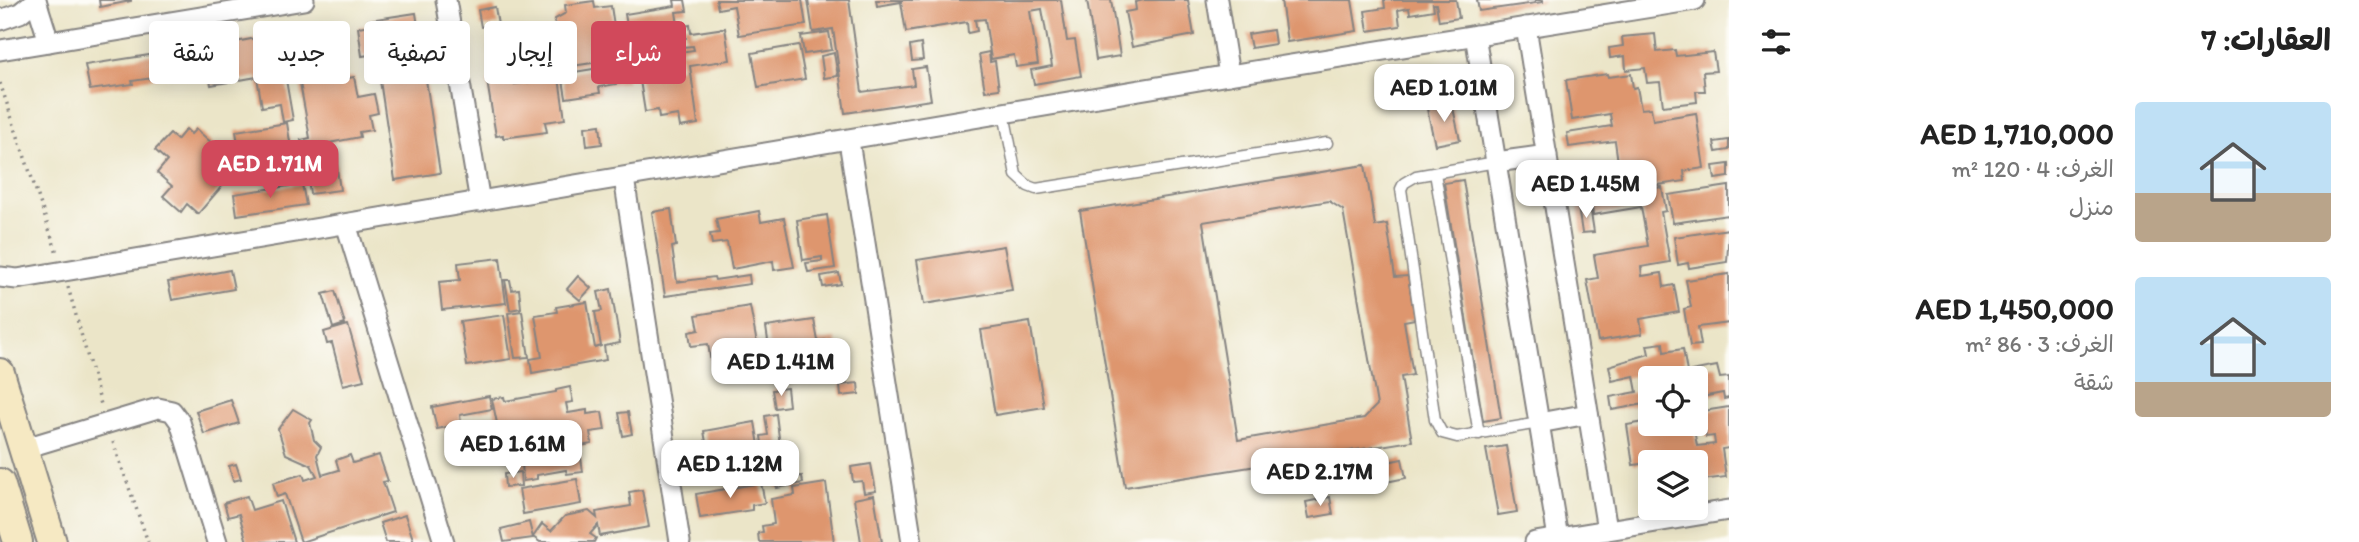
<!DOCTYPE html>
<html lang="ar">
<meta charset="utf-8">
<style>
:root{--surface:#fff;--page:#f6f6f6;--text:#222;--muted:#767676;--accent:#d1495b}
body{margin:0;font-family:Itim,"Playpen Sans Arabic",sans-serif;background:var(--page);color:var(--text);direction:rtl;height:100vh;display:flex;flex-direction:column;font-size:26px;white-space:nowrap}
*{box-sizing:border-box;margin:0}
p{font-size:23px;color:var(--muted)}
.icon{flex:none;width:38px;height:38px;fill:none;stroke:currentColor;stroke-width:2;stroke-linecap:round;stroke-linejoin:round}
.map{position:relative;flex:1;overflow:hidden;direction:ltr}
.sheet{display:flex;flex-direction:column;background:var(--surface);width:630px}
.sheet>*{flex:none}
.hud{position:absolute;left:21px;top:21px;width:665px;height:63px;direction:rtl;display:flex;gap:14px}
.fabs{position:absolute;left:1638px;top:366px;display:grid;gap:14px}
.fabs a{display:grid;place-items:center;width:70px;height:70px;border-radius:7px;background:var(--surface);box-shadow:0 4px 18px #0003;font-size:35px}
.price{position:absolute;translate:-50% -60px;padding:0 16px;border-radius:14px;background:#fff;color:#222;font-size:23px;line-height:46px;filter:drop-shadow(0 2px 4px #0008)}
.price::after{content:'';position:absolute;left:50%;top:42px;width:21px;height:16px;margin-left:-10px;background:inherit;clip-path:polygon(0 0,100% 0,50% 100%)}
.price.current{background:var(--accent);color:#fff}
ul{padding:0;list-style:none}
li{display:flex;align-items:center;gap:21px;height:175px;padding:0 28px}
li span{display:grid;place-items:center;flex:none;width:196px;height:140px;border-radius:7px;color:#555}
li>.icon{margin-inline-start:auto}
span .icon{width:84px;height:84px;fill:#fffc;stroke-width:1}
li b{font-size:30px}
h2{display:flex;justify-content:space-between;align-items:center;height:84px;padding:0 28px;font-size:30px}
.pill{padding:0 24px;border-radius:7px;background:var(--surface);box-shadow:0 4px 18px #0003;font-size:24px;line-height:63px}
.pill.current{background:var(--accent);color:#fff}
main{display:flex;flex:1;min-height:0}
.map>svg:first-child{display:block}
</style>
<main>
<section class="sheet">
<h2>العقارات: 7<svg class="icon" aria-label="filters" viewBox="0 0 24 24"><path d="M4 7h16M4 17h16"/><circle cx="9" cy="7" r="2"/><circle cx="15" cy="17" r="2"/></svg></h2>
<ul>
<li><span style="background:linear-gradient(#bfe0f5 65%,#b9a48a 0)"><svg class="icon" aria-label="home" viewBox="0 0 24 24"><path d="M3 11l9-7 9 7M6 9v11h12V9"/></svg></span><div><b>AED 1,710,000</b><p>الغرف: 4 · 120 m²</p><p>منزل</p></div></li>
<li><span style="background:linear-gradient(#bfe0f5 75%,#b9a48a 0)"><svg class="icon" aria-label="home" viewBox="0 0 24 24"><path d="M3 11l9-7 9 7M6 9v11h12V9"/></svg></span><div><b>AED 1,450,000</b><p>الغرف: 3 · 86 m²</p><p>شقة</p></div></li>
</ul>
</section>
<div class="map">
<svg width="1729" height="542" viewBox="0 0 1729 542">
<rect width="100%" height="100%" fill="#fdfcf7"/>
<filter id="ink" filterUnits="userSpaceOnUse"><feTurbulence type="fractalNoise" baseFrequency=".0143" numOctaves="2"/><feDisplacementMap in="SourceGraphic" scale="14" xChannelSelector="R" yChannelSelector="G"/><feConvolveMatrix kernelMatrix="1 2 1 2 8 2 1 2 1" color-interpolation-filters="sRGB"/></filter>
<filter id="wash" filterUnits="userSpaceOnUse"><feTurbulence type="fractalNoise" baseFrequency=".00686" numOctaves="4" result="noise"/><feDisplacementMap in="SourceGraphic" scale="28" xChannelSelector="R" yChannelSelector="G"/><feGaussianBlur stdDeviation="1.57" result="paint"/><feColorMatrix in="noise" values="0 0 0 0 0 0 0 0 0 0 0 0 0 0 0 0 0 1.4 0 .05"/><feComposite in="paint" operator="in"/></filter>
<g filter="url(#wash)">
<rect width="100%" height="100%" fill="#ebe5c8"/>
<g id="blocks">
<g fill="#de966e" fill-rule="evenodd">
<polygon points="99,0 131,0 131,1 100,7"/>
<polygon points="674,0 685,0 687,11 676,12 680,39 686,38 684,26 690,25 691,33 725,28 730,60 690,66 698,124 680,127 678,115 659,118 658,110 645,112 639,74 681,68 679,52 694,50 693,46 682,47 682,50 624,58 620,32 628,31 625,14 675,6"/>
<polygon points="716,0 802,0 806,25 739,35 734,6 718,9"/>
<polygon points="808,0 849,0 862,92 914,85 912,69 926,67 931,100 845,113 833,29 813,32"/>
<polygon points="876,0 1061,0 1067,41 1075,40 1081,76 1034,84 1031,70 1052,66 1042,9 1030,11 1038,64 1016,67 1014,55 991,59 985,19 975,20 977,31 968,33 967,22 906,32 901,2 877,6"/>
<polygon points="1087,0 1111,0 1120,56 1096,60"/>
<polygon points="1144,0 1188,0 1194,35 1132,47 1125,12 1136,10 1135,2"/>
<polygon points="1281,0 1352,0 1357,31 1287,42"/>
<polygon points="1384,0 1456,0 1459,18 1439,21 1436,4 1433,4 1434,10 1410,14 1409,8 1398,10 1400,26 1368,31 1365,11 1385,8"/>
<polygon points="1477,0 1543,0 1543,2 1479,11"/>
<polygon points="594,1 595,8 611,6 619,59 552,69 546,31 554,30 555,19 566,13 565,5"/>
<polygon points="495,7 498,25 481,27 478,10"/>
<polygon points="416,13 440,173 395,180 376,54 362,56 358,27 370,25 369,20"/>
<polygon points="1273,30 1275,44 1251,48 1248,34"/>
<polygon points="829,32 832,50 804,54 801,36"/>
<polygon points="278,34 293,120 283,122 280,104 262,107 257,77 211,85 207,67 204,68 201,52 205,51 204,48 214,46 213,41 230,38 230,43"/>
<polygon points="1655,34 1657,52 1675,50 1676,56 1713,52 1716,71 1703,72 1705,91 1696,91 1697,102 1663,106 1660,82 1647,83 1645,68 1626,70 1625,56 1610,58 1609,48 1623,46 1622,37"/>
<polygon points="921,44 923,60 912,61 910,46"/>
<polygon points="799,45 805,79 758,87 752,53"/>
<polygon points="989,52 990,62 995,61 999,89 985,91 979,54"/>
<polygon points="834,53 838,76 824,78 821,56"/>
<polygon points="156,54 160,77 132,81 133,84 90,90 85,65"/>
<polygon points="312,58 316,79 327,77 328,82 354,77 358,97 374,94 378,113 369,115 372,130 359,132 360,137 303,148 301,140 310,138 296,61"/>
<polygon points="624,64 627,82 599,87 600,93 566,98 562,74"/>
<polygon points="1607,74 1608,77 1631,74 1633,88 1637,87 1641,109 1651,108 1653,120 1696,113 1704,168 1684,171 1685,181 1578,197 1575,176 1619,169 1615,141 1569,147 1567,133 1612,126 1610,114 1572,120 1566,80"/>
<polygon points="515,77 515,84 559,78 565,119 545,122 547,132 503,138 503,135 496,136 487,81"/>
<polygon points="1452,103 1460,140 1435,145 1427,109"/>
<polygon points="287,123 295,173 276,176 275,170 237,175 233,152 239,151 236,131"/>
<polygon points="600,125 602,144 587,146 585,127"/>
<polygon points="186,129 191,134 196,129 222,152 211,164 228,179 198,214 187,204 181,212 163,196 172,186 157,173 167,161 155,150 170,134 177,140"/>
<polygon points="1729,140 1729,150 1716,152 1714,142"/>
<polygon points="299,150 303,177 297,178 293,151"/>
<polygon points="335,155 340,190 310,194 305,159"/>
<polygon points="1729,164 1729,177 1715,179 1713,166"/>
<path d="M1365,165l10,61 12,-2 8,53 13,-1 7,43 -11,2 9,54 -12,2 11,64 -287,46 -45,-276zM1329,201l14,9 34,195 -13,13 -126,22 -35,-218z"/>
<polygon points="1463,180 1501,418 1483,421 1444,183"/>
<polygon points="302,184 306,205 237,215 234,194"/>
<polygon points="1729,186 1729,215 1673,223 1668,195"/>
<polygon points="1662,187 1666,211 1661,212 1670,262 1641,267 1642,276 1662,273 1664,287 1674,285 1679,312 1640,319 1642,334 1598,341 1587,280 1598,278 1594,255 1648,246 1641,207 1593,215 1591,199"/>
<polygon points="1590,206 1594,232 1582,233 1578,207"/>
<polygon points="671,209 676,246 672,247 677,282 714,277 715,280 749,275 750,284 665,296 652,212"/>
<polygon points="759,211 761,222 784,218 794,267 774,270 773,261 732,269 727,242 712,244 710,234 719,233 716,219"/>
<polygon points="827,215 835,268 808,272 806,263 822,261 822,257 803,260 797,220"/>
<polygon points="1729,229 1727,262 1689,268 1688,263 1678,265 1674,237"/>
<polygon points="1004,246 1012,290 924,304 917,260"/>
<polygon points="500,258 506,303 442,310 439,282 460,280 458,263"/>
<polygon points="230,270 234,289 172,300 168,282"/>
<polygon points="839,273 841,284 823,287 821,276"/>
<polygon points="1729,274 1729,323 1698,327 1701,345 1690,346 1684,309 1691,307 1686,280"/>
<polygon points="578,276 591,288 580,300 567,289"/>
<polygon points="505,280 510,280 512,290 519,289 521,308 510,310"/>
<polygon points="611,289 620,343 604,346 606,360 532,373 530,359 542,357 535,315 557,312 556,307 587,302 595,348 601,346 595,312 602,311 598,292"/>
<polygon points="335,291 345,324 333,328 323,294"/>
<polygon points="750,306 760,360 712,368 708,344 691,346 689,332 699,330 696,315"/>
<polygon points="522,311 529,357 515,358 508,313"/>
<polygon points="504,315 511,359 467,366 460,321"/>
<polygon points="814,320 818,341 836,339 838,354 826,356 829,373 774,381 766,327"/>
<polygon points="1030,322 1044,407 995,415 981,330"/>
<polygon points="348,325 364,380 343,385 332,343 327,344 324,332"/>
<polygon points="1663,343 1664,352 1683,349 1688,378 1650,378 1650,403 1612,410 1610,397 1637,392 1634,376 1612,381 1609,366 1649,354 1647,345"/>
<polygon points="1717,366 1720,378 1729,377 1729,398 1724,399 1723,393 1696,398 1696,378 1692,378 1691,371"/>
<polygon points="858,383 859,394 841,396 840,385"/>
<polygon points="570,387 573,402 566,403 568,413 587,410 587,414 602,412 605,430 590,432 592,444 574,447 577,459 581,458 583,472 567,474 566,470 537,475 537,479 523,481 522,461 532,459 529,438 501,443 492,399 504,397 505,401 556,392 556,390"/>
<polygon points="787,388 789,406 775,408 772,390"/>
<polygon points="489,396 492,409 460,415 461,424 437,429 432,407"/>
<polygon points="231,400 239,423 204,434 196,411"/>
<polygon points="1729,407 1729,448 1722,449 1726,477 1702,480 1698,456 1633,465 1627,425 1650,421 1650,424 1693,424 1697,446 1715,444 1714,436 1706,437 1703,411"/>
<polygon points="293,409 312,420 310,423 314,440 321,447 317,455 322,475 339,470 336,460 350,455 353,463 379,455 388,481 383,482 393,512 301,542 285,494 277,497 273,483 303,474 305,480 317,476 311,465 286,454 278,429"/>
<polygon points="628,412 632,434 623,436 619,413"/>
<polygon points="776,414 784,477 774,478 772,457 764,458 761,436 768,435 765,416"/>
<polygon points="755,422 763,468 712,476 704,431"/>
<polygon points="1506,446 1517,512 1498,515 1486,449"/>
<polygon points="1402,459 1406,478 1366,486 1363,467"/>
<polygon points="236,464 241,479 233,481 229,466"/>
<polygon points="871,464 876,491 864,493 862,481 853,482 851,467"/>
<polygon points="520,472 521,486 505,487 504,474"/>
<polygon points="802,476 803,483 777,488 775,481"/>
<polygon points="577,479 581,504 523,514 519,489"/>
<polygon points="761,483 765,503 752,505 752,510 700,518 696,494"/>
<polygon points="826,483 834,542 759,542 758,533 763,532 762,526 774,524 771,499 795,495 794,488"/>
<polygon points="642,490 649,527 600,536 598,525 590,534 596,538 594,542 540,542 533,537 542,524 551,531 565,516 589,511 597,518 596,512 631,506 629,492"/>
<polygon points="874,495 882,542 861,542 854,499"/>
<polygon points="247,496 252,510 281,501 294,542 247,542 239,514 228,517 224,503"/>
<polygon points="1330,497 1333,514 1309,518 1306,502"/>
<polygon points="405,515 414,542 386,542 380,523"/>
<polygon points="529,522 533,538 504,542 501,529"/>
</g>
</g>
</g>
<g filter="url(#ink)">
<use href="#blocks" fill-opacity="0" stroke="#868482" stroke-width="2"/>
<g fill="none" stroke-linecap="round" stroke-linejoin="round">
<defs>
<g id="lane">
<polyline points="1004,113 1016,175 1028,186 1036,189 1327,143"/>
<polyline points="1496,162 1416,176 1404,183 1401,189 1435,420 1442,433 1457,437 1539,423"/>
<polyline points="1435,173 1479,434"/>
</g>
<g id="street">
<polyline points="36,0 49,42"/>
<polyline points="446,0 480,202"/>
<polyline points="1217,0 1229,75"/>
<polyline points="0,20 20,13 36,0"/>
<polyline points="1526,27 1607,530"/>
<polyline points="1475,35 1558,538"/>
<polyline points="0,50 304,0"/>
<polyline points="849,141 912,542"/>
<polyline points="1496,162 1547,155"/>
<polyline points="624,178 680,542"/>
<polyline points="346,224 444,542"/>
<polyline points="0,277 17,279 1229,75 1695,0"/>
<polyline points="1539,423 1588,414"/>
<polyline points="22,449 158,408 172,411 180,422 217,542"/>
<polyline points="1535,542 1729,510"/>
</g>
<g id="secondary">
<polyline points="0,373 52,542"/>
<polyline points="0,483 18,542"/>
</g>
</defs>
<use href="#lane" stroke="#868482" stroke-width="13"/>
<use href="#street" stroke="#868482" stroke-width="23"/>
<use href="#secondary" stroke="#868482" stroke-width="32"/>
<g stroke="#868482" stroke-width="3.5" stroke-dasharray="2 5" stroke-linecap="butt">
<polyline points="0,83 57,253"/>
<polyline points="68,287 102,408"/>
<polyline points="113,442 148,542"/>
</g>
<use href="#lane" stroke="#fff" stroke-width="10"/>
<use href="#street" stroke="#fff" stroke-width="19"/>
<use href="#secondary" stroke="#f6e9c3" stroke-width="28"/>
</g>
</g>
</svg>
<div class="fabs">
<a><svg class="icon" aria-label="locate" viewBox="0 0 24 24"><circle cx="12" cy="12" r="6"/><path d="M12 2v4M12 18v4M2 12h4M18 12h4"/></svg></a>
<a><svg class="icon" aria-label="layers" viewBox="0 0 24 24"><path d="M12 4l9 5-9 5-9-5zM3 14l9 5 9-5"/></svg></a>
</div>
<b class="price" style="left:1444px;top:124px">AED 1.01M</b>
<b class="price current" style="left:270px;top:200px">AED 1.71M</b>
<b class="price" style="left:1586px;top:220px">AED 1.45M</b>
<b class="price" style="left:781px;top:398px">AED 1.41M</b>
<b class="price" style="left:513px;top:480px">AED 1.61M</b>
<b class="price" style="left:730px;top:500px">AED 1.12M</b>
<b class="price" style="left:1320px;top:508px">AED 2.17M</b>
<div class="hud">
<a class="pill current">شراء</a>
<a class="pill">إيجار</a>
<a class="pill">تصفية</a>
<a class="pill">جديد</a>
<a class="pill">شقة</a>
</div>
</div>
</main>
